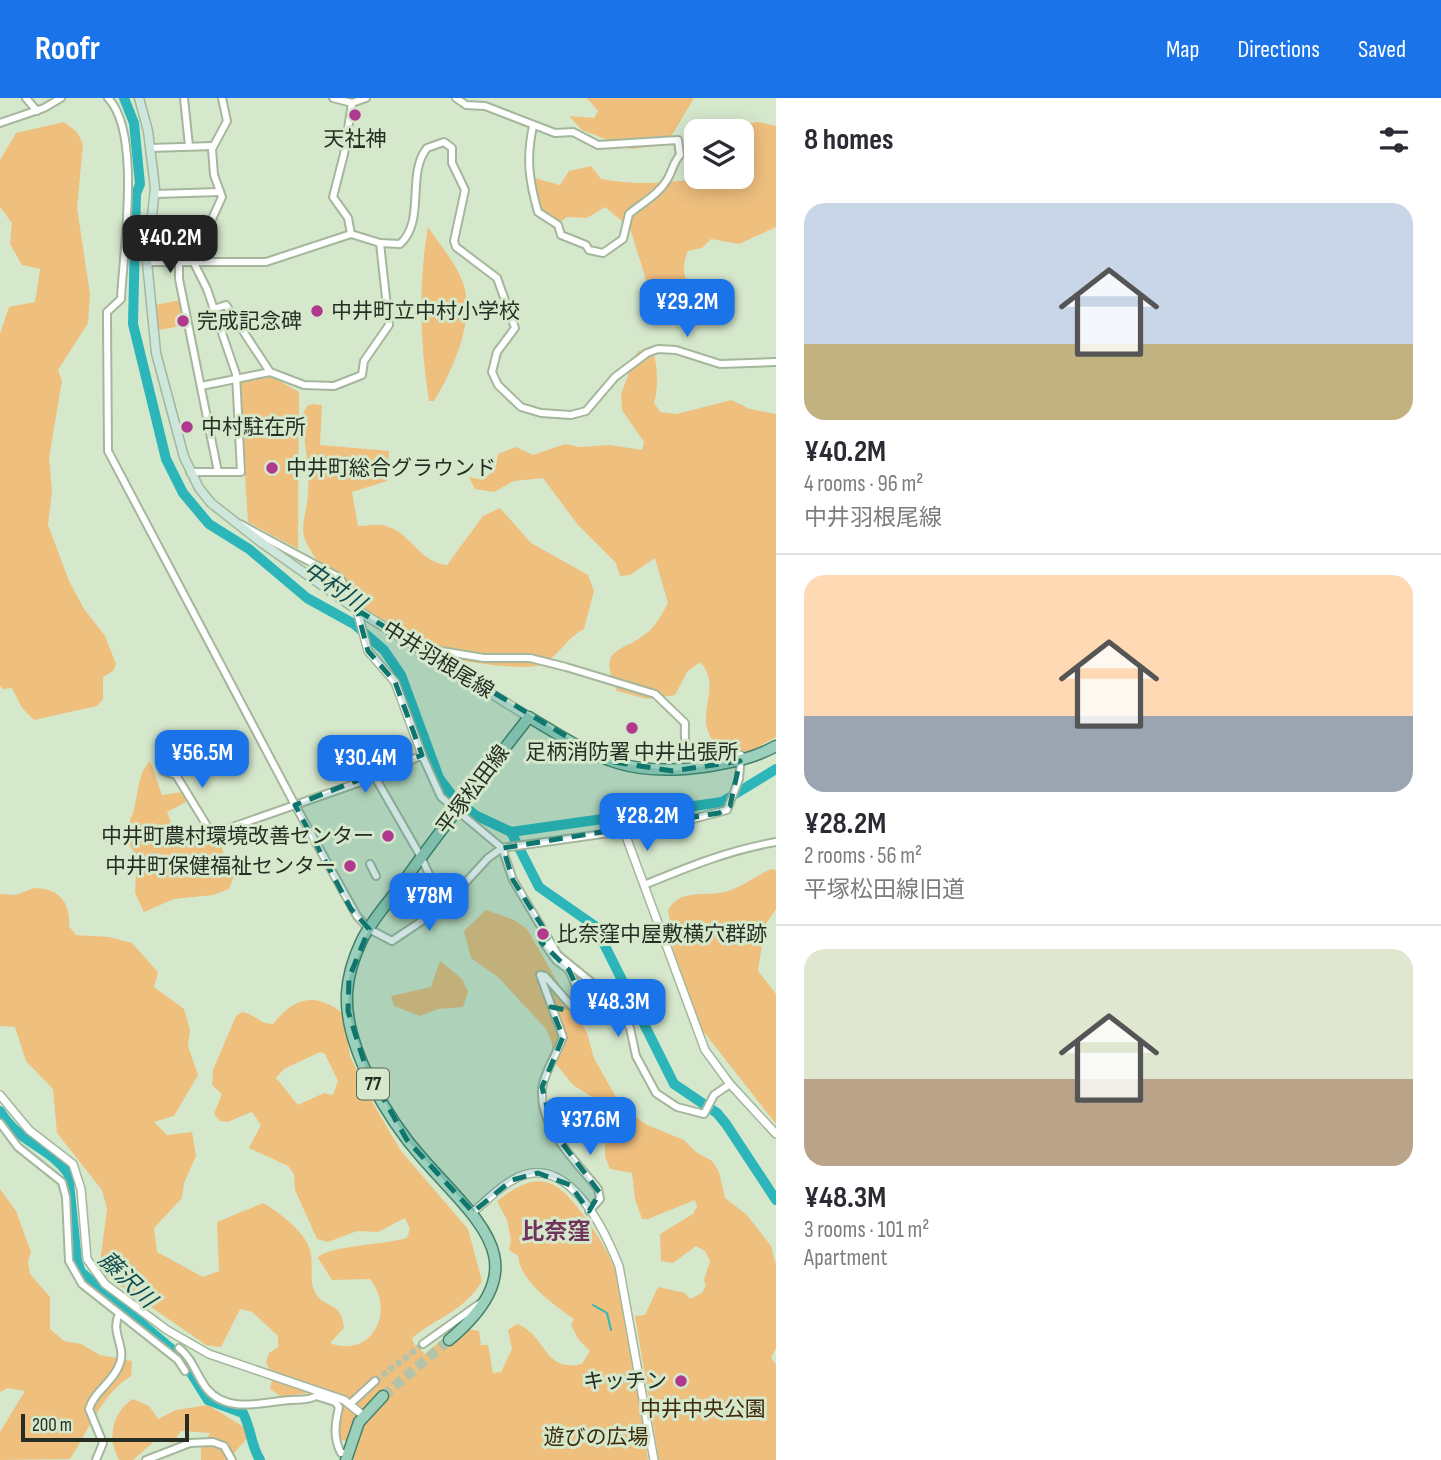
<!DOCTYPE html>
<meta charset="utf-8">
<style>
:root{--surface:#fff;--page:#f7f7f7;--text:#2b2b33;--muted:#7c7c81;--line:#e1e1e2;--accent:#1a73e8}
body{margin:0;font-family:"Sofia Sans Condensed","Noto Sans JP",sans-serif;background:var(--page);color:var(--text);height:100vh;display:flex;flex-direction:column;font-size:26px;white-space:nowrap}
*{box-sizing:border-box;margin:0}
p{font-size:23px;color:var(--muted)}
.icon{flex:none;width:38px;height:38px;fill:none;stroke:currentColor;stroke-width:2;stroke-linecap:round;stroke-linejoin:round}
.map{position:relative;flex:1;overflow:hidden}
.details{display:flex;flex-direction:column;background:var(--surface);width:665px}
.details>*{flex:none}
.buttons{position:absolute;left:684px;top:21px;display:grid;gap:14px}
.buttons a{display:grid;place-items:center;width:70px;height:70px;border-radius:14px;background:var(--surface);box-shadow:0 4px 18px #0003;font-size:35px}
.scale{position:absolute;left:21px;bottom:18px;width:168px;box-sizing:border-box;padding-left:7px;border:4px solid #262d23;border-top:0;font-size:19px;line-height:24px;white-space:nowrap;color:#262d23;-webkit-text-stroke:5px #d5e8cc;paint-order:stroke}
.price{position:absolute;translate:-50% -60px;padding:0 16px;border-radius:14px;background:var(--accent);color:#fff;font-size:23px;line-height:46px;filter:drop-shadow(0 2px 4px #0008)}
.price::after{content:'';position:absolute;left:50%;top:42px;width:21px;height:16px;margin-left:-10px;background:inherit;clip-path:polygon(0 0,100% 0,50% 100%)}
.price.selected{background:#222;color:#fff}
ul{padding:0;list-style:none}
li{display:grid;align-content:center;gap:14px;height:371px;padding:0 28px}
li+li{border-top:2px solid var(--line)}
li span{display:grid;place-items:center;height:217px;border-radius:21px;color:#555}
li>.icon{margin-inline-start:auto}
span .icon{width:126px;height:126px;fill:#fffc;stroke-width:1}
li b{font-size:30px}
h2{display:flex;justify-content:space-between;align-items:center;height:84px;padding:0 28px;font-size:30px}
header{display:flex;align-items:center;gap:42px;box-sizing:border-box;height:98px;padding:0 35px;background:var(--accent);color:#fff}
header strong{font-size:33px}
nav{display:flex;gap:38px;margin-inline-start:auto;font-size:24px}
main{display:flex;flex:1;min-height:0}
.map>svg:first-child{display:block}
</style>
<header>
<strong>Roofr</strong>
<nav><a>Map</a><a>Directions</a><a>Saved</a></nav>
</header>
<main>
<div class="map">
<svg width="776" height="1362" viewBox="0 0 776 1362">
<rect width="100%" height="100%" fill="#d5e8cc"/>
<g fill="#efbf7e" fill-rule="evenodd">
<polygon points="587,0 694,0 666,47 631,51 582,32 569,18 594,20 598,13"/>
<polygon points="64,24 77,34 83,46 77,110 90,196 88,225 58,272 62,283 49,360 52,393 48,427 69,483 84,511 105,538 116,566 113,573 103,579 103,601 97,608 34,622 22,610 12,590 3,591 0,588 0,236 9,209 35,204 40,171 22,167 10,146 12,125 0,109 0,62 16,35"/>
<path d="M759,24l17,4v101l-37,17 -28,-5 -9,9 -14,3c-15,32 17,48 17,73h-11l-13,-7 -17,3 -7,-5 -27,-87 -25,-21 -18,11 -20,-1 -7,5 -19,-11 -7,-33 26,7 9,-14 22,-5 10,13c53,10 90,-2 141,-2v-46h-22l16,-6z"/>
<path d="M428,129c12,18 28,36 35,56 13,35 -10,88 -29,118h-5c-9,-58 -11,-116 -1,-174z"/>
<polygon points="180,202 186,227 159,232 155,207"/>
<path d="M651,248c7,17 8,40 3,57l6,9 17,2 54,-14 19,9 26,5v323l-25,14 -29,7c-5,-10 -16,-25 -16,-36 -1,-22 12,-41 -6,-60l-13,10 -12,23 -28,4 -30,-8c-21,-48 6,-36 32,-60 8,-7 14,-19 19,-28l-13,-45 -25,17 -10,1 -4,-13 -38,-38 -35,-47 -29,3 -20,11 -19,-3 -6,-12 14,3 12,-11 3,-15 18,-7 17,8 32,-11 14,3 31,-2 32,5 2,-8 -22,-32 -1,-16 16,-42z"/>
<polygon points="269,277 299,294 298,451 248,424 239,284"/>
<path d="M313,306l9,1 -2,40 69,6 -2,30 -35,11 6,34c8,0 20,-3 28,0 25,7 34,37 61,39l36,-49 17,-8 31,35 57,32 6,16 -10,38c-17,8 -26,29 -44,36 -25,8 -125,-10 -145,-25 -27,-19 -75,-68 -89,-98 -7,-14 1,-32 2,-47 2,-25 -4,-54 -6,-79l5,-10z"/>
<path d="M150,663l12,34 20,-3 8,8 -23,12 8,20 45,9 6,21 9,11 -6,16 -16,6 -39,4 -30,13 -9,-19 2,-37c-16,-20 -9,-27 -3,-47 5,-17 3,-34 16,-48z"/>
<path d="M771,771l5,1v39l-11,16 -7,46 18,23v130l-76,-97 -31,-90 2,-10 -3,-17c13,-22 35,-13 56,-18 17,-4 31,-16 47,-23z"/>
<path d="M34,790c25,0 37,15 35,38l7,9 33,2 23,6 26,29 -4,15 30,22 6,21 -2,16 10,29 -24,41 -20,6 13,13 25,-3 4,24 -12,27 -2,15 -28,30 3,24 46,25 16,-6 -2,-49 46,-19c16,9 46,32 48,51 2,13 -2,26 4,38 9,18 26,7 29,36l-14,15c42,16 66,-32 40,-64l-38,1 -14,-22c7,-12 72,-14 89,-20l3,-9 -5,-11 -27,14 -21,-1 -29,11 -11,-3 -22,-49 -1,-16 -6,-8 -39,-18 12,-23 -9,-13 -25,10 -7,-1 -6,-7 8,-20 -10,-9 1,-15 23,-54 6,-4c13,2 17,12 31,12 22,-27 41,-32 70,-11l7,43 24,49 27,46 67,78 14,52c-17,30 -45,36 -70,57l2,6 11,10 31,-27 23,4 2,14h7l5,28 8,-1 11,-23 -4,-19 9,-6c30,11 26,49 65,40l8,-13 -11,-11 -8,-15 3,-6c-20,-14 -54,-38 -56,-63l-9,-6 2,-10 -4,-20 -10,-19c43,-34 61,-22 90,19 10,15 23,33 28,51 17,61 23,127 33,189h-294l-2,-18 -10,-2 -5,-8 4,-28 -34,-11 -25,4 -12,-8 3,-13 -7,-13 3,-10 9,-6v-11l-26,-24 -12,-3 -19,38 -15,-2 -107,-74 8,-62 -5,-19 -45,-57 -4,-44 -27,-28 -11,-34 -15,-1v-132l16,1zM320,954l5,2 13,27 -5,14 -9,-2 -26,12 -22,-27 8,-9z"/>
<polygon points="486,812 514,822 527,831 587,935 594,960 622,1010 647,1027 684,1042 696,1054 712,1063 719,1074 725,1100 747,1117 771,1148 776,1167 776,1250 771,1260 776,1266 776,1362 659,1362 635,1218 645,1217 658,1189 685,1195 690,1201 702,1195 706,1188 704,1182 710,1163 705,1153 696,1148 673,1165 661,1163 660,1136 693,1116 697,1109 695,1102 648,1121 642,1121 635,1101 632,1075 610,1071 605,1058 605,1029 592,999 573,987 552,961 552,945 546,931 498,879 471,860 464,833"/>
<polygon points="440,863 462,881 468,894 463,909 438,911 420,918 394,908 391,898 431,889"/>
<path d="M0,1091l16,22 15,41 -3,10 2,12 20,23v32l14,12 17,3 19,11 32,6 -1,15c-29,17 -43,56 -61,83l-70,1v-28l25,-41 -17,-3 -8,4z"/>
<path d="M133,1301l16,7 9,13 18,-9 32,-5 39,24 1,8 -20,23h-27v-11l9,-16 -29,-2 -8,12 -17,-3 -23,20h-14c-12,-22 -7,-48 14,-61z"/>
</g>
<g fill="none" stroke-linecap="round" stroke-linejoin="round">
<polyline stroke="#2cb6ba" stroke-width="2" points="593,1207 607,1215 611,1232"/>
<g stroke="#2cb6ba" stroke-width="10">
<polyline points="124,0 134,25 140,86 136,96 133,226 166,361 183,395 209,426 249,451 307,500 354,526 384,552 401,577 439,680 454,700 475,717 511,734 722,704 776,671"/>
<polyline points="511,734 539,789 595,828 674,986 717,1015 726,1026 776,1102"/>
<path d="M0,1013c20,33 48,35 68,62l9,88 4,11 100,85 27,43 35,13c8,15 8,33 17,47"/>
</g>
<polyline stroke="#b2c3aa" stroke-width="6" stroke-dasharray="6 3" stroke-linecap="butt" points="375,1283 423,1246"/>
<polyline stroke="#b2c3aa" stroke-width="10" stroke-dasharray="10 5" stroke-linecap="butt" points="383,1298 449,1242"/>
<defs>
<g id="minor">
<polyline points="26,0 37,13"/>
<path d="M108,0c34,35 15,153 13,201l-14,13v9l1,130 187,354 62,111 12,13 23,12 52,-35 44,-48 14,-10 172,-24 53,-14 12,-31 2,-24 -44,-2"/>
<polyline points="184,0 189,48"/>
<polyline points="333,0 352,5 366,0"/>
<path d="M456,0l10,7 19,1 70,27 18,-1 25,13 80,-5 2,15c-7,8 -8,17 -13,25 -9,15 -25,23 -38,34l-6,25 -20,14 -14,-3 -3,-5 -25,-10 -3,-10 -20,-13c-9,-31 -12,-54 -5,-86"/>
<polyline points="0,25 44,10 61,0"/>
<polyline points="150,50 213,48"/>
<polyline points="155,96 220,94"/>
<polyline points="351,136 348,120 333,99 344,56 352,5"/>
<polyline points="179,163 179,181 218,374"/>
<polyline points="193,163 222,99 214,77 212,51 227,23 222,0"/>
<path d="M147,164h119l85,-28 29,9 20,1c26,-23 6,-70 27,-96l17,-6 8,6v15l13,27 -11,51 2,6 41,31 18,50 -18,24 -5,20 6,13 23,22 20,6 30,2 15,-4 29,-34 32,-24 11,-4 18,1 44,14 56,-2"/>
<polyline points="214,211 226,207 270,274"/>
<polyline points="201,288 270,274 304,287 334,288 362,277 364,263 389,227 380,145"/>
<polyline points="190,374 241,374 236,276 207,191 193,163"/>
<polyline points="240,426 340,480 357,512"/>
<path d="M428,556l7,-4 49,8h46l36,9 89,27 30,29c0,14 -3,24 12,30l6,14"/>
<polyline points="163,673 176,677 212,736"/>
<polyline points="375,679 421,759 444,808"/>
<polyline points="198,741 375,679 422,657 441,699 502,750 513,782 558,857 617,905 630,930 636,958 656,995 677,1009 704,1016 714,997 730,986"/>
<polyline points="370,766 376,778"/>
<path d="M644,787c44,-18 85,-35 132,-43"/>
<path d="M548,840l-4,5 12,17 13,10 17,39 -5,4 -5,-2 -31,-35 -5,-1 23,62c-6,17 -19,35 -21,52 -3,39 34,72 56,100l2,10 -11,12"/>
<polyline points="0,1025 18,1049 62,1084 66,1099 69,1163 82,1186 178,1262 185,1273"/>
<polyline points="423,1246 482,1204"/>
<path d="M179,1250c14,11 17,27 28,41 21,25 56,13 83,11 10,-1 17,1 26,-4l19,6 4,5c-4,17 -6,31 2,46h6"/>
<polyline points="350,1306 375,1283"/>
<path d="M96,1362l7,-17 -14,-34c5,-18 25,-27 31,-46 6,-17 -10,-31 -1,-49"/>
<polyline points="146,1362 190,1345 213,1344 224,1348 232,1362"/>
</g>
<g id="tertiary">
<polyline points="357,512 368,553 395,584 422,657"/>
<polyline points="624,733 705,952 730,986 776,1036"/>
<polyline points="0,997 29,1032 73,1066 81,1091 87,1161 105,1186 167,1232 209,1256 344,1302 364,1318"/>
<path d="M473,1114c12,-10 24,-23 38,-31 54,-34 92,45 108,85l35,194"/>
</g>
<polyline id="secondary" points="139,0 148,33 155,90 147,164 156,255 184,359 199,390 211,405 262,445 357,512 529,619"/>
<g id="primary">
<path d="M449,1242c90,-76 31,-116 -26,-181 -35,-39 -79,-112 -76,-166 1,-17 7,-36 14,-51 10,-22 29,-41 43,-61 40,-56 83,-110 125,-164 68,41 98,62 181,49 24,-4 44,-8 66,-20"/>
<polyline points="346,1362 359,1324 383,1298"/>
</g>
</defs>
<use href="#minor" stroke="#a4b79c" stroke-width="10"/>
<use href="#tertiary" stroke="#a4b79c" stroke-width="10"/>
<use href="#secondary" stroke="#a4b79c" stroke-width="11"/>
<use href="#primary" stroke="#468269" stroke-width="13"/>
<use href="#minor" stroke="#fff" stroke-width="6"/>
<use href="#tertiary" stroke="#fff" stroke-width="7"/>
<use href="#secondary" stroke="#cde7dd" stroke-width="8"/>
<use href="#primary" stroke="#9bd0bc" stroke-width="10"/>
</g>
<path fill="#0f766e" fill-opacity="0.2" stroke="#0f766e" stroke-width="5" stroke-dasharray="14 9" stroke-linejoin="round" d="M357,512l250,151 66,10 67,-10 -10,45 -11,7 -216,35 10,32 31,49 4,9 -7,4 28,28 17,37 -5,6 -30,-6 12,30 -21,50 11,44 47,62 -11,18 -19,-26 -32,-12 -26,7 -39,32 -66,-72 -41,-72 -18,-57 1,-33 20,-49 -18,-20 -56,-104 127,-50 -27,-73 -27,-31z"/>
<g fill="#b0388d" stroke="#d5e8cc" stroke-width="2.5">
<circle cx="355" cy="17" r="7"/>
<circle cx="317" cy="213" r="7"/>
<circle cx="183" cy="223" r="7"/>
<circle cx="187" cy="329" r="7"/>
<circle cx="272" cy="370" r="7"/>
<circle cx="632" cy="630" r="7"/>
<circle cx="388" cy="738" r="7"/>
<circle cx="350" cy="768" r="7"/>
<circle cx="543" cy="836" r="7"/>
<circle cx="681" cy="1283" r="7"/>
</g>
<g text-anchor="middle" dominant-baseline="central" stroke-width="6" stroke-linejoin="round" paint-order="stroke">
<rect fill="#d5e8cc" stroke="#5a6556" stroke-width="2" x="357" y="970.5" width="32" height="31" rx="5"/>
<g font-size="19" font-weight="bold" fill="#262d23">
<text x="373" y="986">77</text>
</g>
<g font-size="21" fill="#262d23" stroke="#d5e8cc" text-anchor="start">
<text x="355" y="41" text-anchor="middle">天社神</text>
<text x="331" y="213">中井町立中村小学校</text>
<text x="197" y="223">完成記念碑</text>
<text x="201" y="329">中村駐在所</text>
<text x="286" y="370">中井町総合グラウンド</text>
<text x="632" y="654" text-anchor="middle">足柄消防署 中井出張所</text>
<text x="374" y="738" text-anchor="end">中井町農村環境改善センター</text>
<text x="336" y="768" text-anchor="end">中井町保健福祉センター</text>
<text x="557" y="836">比奈窪中屋敷横穴群跡</text>
<text x="667" y="1283" text-anchor="end">キッチン</text>
</g>
<g font-size="21" fill="#262d23" stroke="#d5e8cc">
<text transform="translate(438 562) rotate(32)">中井羽根尾線</text>
<text transform="translate(473 692) rotate(-53)">平塚松田線</text>
</g>
<g font-size="21" fill="#3f2908" stroke="#d5e8cc">
<text x="703" y="1311">中井中央公園</text>
<text x="596" y="1339">遊びの広場</text>
</g>
<g font-size="23" font-style="italic" fill="#124b4d" stroke="#d5e8cc">
<text transform="translate(334 489) rotate(34)">中村川</text>
<text transform="translate(127 1182) rotate(44)">藤沢川</text>
</g>
<g font-size="23" font-weight="bold" fill="#6f335c" stroke="#d5e8cc">
<text x="556" y="1134">比奈窪</text>
</g>
</g>
</svg>
<div class="buttons">
<a><svg class="icon" aria-label="layers" viewBox="0 0 24 24"><path d="M12 4l9 5-9 5-9-5zM3 14l9 5 9-5"/></svg></a>
</div>
<div class="scale">200 m</div>
<b class="price selected" style="left:170px;top:177px">¥40.2M</b>
<b class="price" style="left:687px;top:241px">¥29.2M</b>
<b class="price" style="left:202px;top:692px">¥56.5M</b>
<b class="price" style="left:365px;top:697px">¥30.4M</b>
<b class="price" style="left:647px;top:755px">¥28.2M</b>
<b class="price" style="left:429px;top:835px">¥78M</b>
<b class="price" style="left:618px;top:941px">¥48.3M</b>
<b class="price" style="left:590px;top:1059px">¥37.6M</b>
</div>
<section class="details">
<h2>8 homes<svg class="icon" aria-label="filters" viewBox="0 0 24 24"><path d="M4 7h16M4 17h16"/><circle cx="9" cy="7" r="2"/><circle cx="15" cy="17" r="2"/></svg></h2>
<ul>
<li><span style="background:linear-gradient(#c9d6e8 65%,#c2b280 0)"><svg class="icon" aria-label="home" viewBox="0 0 24 24"><path d="M3 11l9-7 9 7M6 9v11h12V9"/></svg></span><div><b>¥40.2M</b><p>4 rooms · 96 m²</p><p>中井羽根尾線</p></div></li>
<li><span style="background:linear-gradient(#ffd9b3 65%,#9aa5b1 0)"><svg class="icon" aria-label="home" viewBox="0 0 24 24"><path d="M3 11l9-7 9 7M6 9v11h12V9"/></svg></span><div><b>¥28.2M</b><p>2 rooms · 56 m²</p><p>平塚松田線旧道</p></div></li>
<li><span style="background:linear-gradient(#dfe7d0 60%,#b9a48a 0)"><svg class="icon" aria-label="home" viewBox="0 0 24 24"><path d="M3 11l9-7 9 7M6 9v11h12V9"/></svg></span><div><b>¥48.3M</b><p>3 rooms · 101 m²</p><p>Apartment</p></div></li>
</ul>
</section>
</main>
